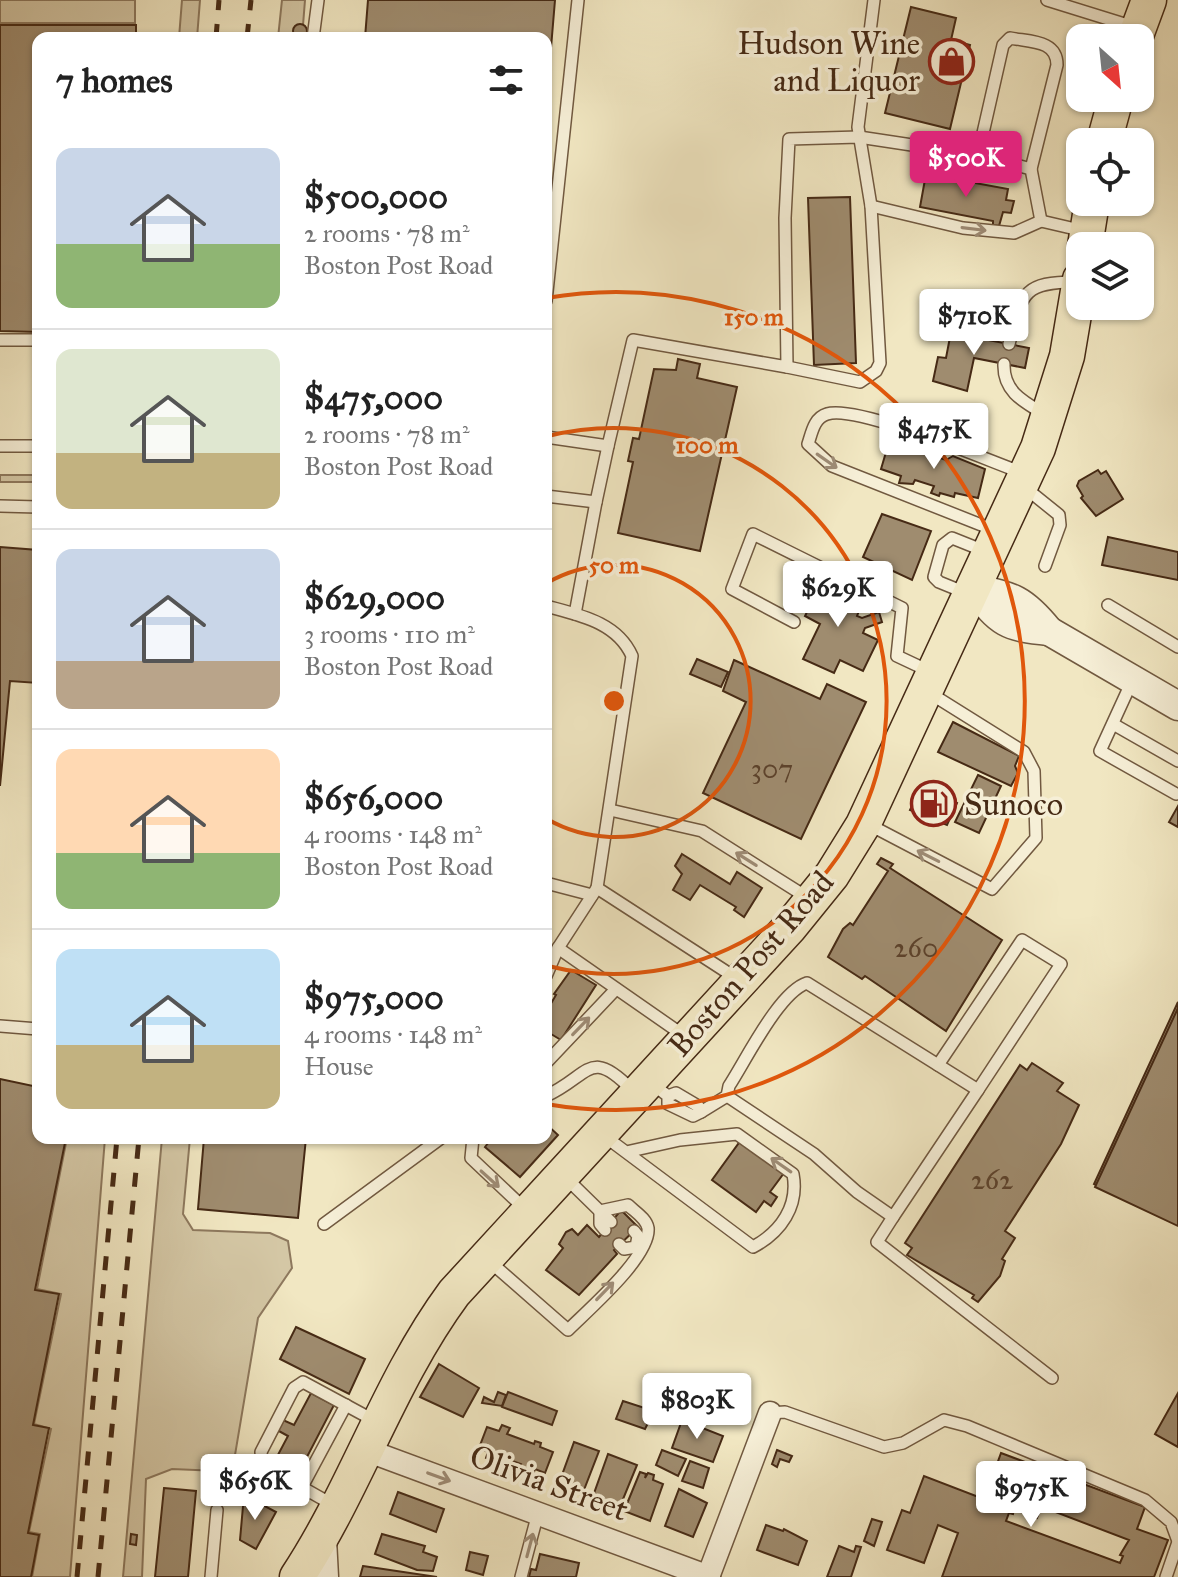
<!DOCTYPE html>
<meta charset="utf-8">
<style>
:root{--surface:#fff;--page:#f2f2f2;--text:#222;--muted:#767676;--line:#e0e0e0;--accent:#db2777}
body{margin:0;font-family:"IM FELL Great Primer",serif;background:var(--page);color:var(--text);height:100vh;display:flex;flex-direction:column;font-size:30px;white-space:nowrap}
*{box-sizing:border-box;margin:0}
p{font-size:26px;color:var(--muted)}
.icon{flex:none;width:44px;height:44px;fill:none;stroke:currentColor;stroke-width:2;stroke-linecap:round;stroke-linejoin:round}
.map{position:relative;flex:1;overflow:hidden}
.side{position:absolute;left:32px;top:32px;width:520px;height:1112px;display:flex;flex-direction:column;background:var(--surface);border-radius:16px;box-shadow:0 2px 6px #0004}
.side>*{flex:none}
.needle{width:52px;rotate:153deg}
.fabs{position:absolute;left:1066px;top:24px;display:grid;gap:16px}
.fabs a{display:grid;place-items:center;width:88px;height:88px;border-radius:16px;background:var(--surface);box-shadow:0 2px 6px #0004;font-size:40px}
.price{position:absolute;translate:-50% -68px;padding:0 18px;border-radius:8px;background:#fff;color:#222;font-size:26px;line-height:52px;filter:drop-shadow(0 2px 4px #0008)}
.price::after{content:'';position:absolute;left:50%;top:48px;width:24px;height:18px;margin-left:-12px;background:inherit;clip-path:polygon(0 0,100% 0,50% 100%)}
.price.selected{background:var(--accent);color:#fff}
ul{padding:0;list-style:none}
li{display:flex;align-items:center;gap:24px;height:200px;padding:0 24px}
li+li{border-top:2px solid var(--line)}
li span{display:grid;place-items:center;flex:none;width:224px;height:160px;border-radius:16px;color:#555}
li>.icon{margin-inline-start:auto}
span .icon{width:96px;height:96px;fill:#fffc;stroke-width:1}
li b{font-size:34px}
h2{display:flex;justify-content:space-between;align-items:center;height:96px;padding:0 24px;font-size:34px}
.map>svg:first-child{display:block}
</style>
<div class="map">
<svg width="1178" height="1577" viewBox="0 0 1178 1577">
<rect width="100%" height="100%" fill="#f1e7c2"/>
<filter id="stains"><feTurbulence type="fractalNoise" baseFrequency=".0025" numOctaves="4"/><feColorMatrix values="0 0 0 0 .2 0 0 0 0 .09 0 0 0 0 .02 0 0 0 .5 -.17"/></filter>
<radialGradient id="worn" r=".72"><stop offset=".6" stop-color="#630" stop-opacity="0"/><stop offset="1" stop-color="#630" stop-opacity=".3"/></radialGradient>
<g fill="#d4c7a5" stroke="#8d785d" stroke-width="2">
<rect x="0" y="0" width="135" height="23"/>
<polygon points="182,0 200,0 197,38 179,38"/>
<polygon points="282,0 305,0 302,38 278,38"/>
<rect x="0" y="475" width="38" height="7"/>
<polygon points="67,1138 105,1138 70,1577 32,1577 40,1534 29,1532 51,1429 34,1424 61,1294 37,1289"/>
<polygon points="162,1138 190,1138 183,1214 193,1230 270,1233 288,1241 292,1268 258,1318 234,1461 219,1471 172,1469 146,1479 142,1577 123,1577"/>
</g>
<g fill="#9f8c6f" stroke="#462a15" stroke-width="2" fill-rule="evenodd">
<polygon points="368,0 555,0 546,108 546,38 365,38"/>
<polygon points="911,7 956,18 951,40 970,45 950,129 885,113"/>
<circle cx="300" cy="31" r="7"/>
<polygon points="0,25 136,25 136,38 38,38 38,332 0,331"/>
<polygon points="926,174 1008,189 1006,200 1014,201 1011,213 1003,212 999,226 993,225 993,221 920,207"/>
<polygon points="850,197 856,363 814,365 808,198"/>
<polygon points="957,324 973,327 971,335 978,338 1029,348 1025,368 974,358 967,391 933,381 938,357 946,358 951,332"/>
<polygon points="678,359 700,364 697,378 737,387 700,551 618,533 633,462 628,461 633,438 639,439 654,369 676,370"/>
<polygon points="889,442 946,460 953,456 985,469 978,498 955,493 954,497 940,493 939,496 931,493 934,486 915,480 913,484 899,483 901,476 881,469"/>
<polygon points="1098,470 1101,474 1106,471 1123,499 1096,516 1081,498 1083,496 1077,486 1079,481"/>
<polygon points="882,514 931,531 912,580 863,557"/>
<polygon points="1108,537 1178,552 1178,580 1102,565"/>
<polygon points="0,547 38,550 38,683 10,681 0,786"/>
<polygon points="819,580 863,601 857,616 862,618 879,612 882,622 865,628 863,633 878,640 863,671 840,660 834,673 803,659 820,624 805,616 808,610 803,606 814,582"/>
<polygon points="697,659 728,672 721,687 690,674"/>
<polygon points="734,660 820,699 827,684 866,702 801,839 703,793 746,702 723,691"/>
<polygon points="953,722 1019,756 1015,766 1018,773 1011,786 938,752"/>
<polygon points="978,775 1001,786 979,833 955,822"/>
<polygon points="922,786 957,803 947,825 910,810"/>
<polygon points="1178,806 1178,827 1169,822"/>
<polygon points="682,854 730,884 737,872 762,888 744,917 734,910 736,907 700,885 690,900 673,890 682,874 675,866"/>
<polygon points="881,858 893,864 890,868 1002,940 946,1031 865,976 862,979 828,957 843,929 850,923 853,925 888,871 877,864"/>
<polygon points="571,970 596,985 561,1040 546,1031 546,1012 556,995 554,994"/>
<polygon points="1178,1002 1178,1223 1094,1184"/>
<polygon points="1178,1008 1178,1226 1095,1187"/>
<polygon points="1032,1063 1063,1083 1057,1091 1079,1105 1061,1144 1005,1231 1015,1238 1002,1259 1005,1261 1000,1276 978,1302 972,1298 974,1295 907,1255 912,1248 905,1243 1020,1065 1027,1070"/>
<polygon points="0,1079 38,1087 38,1138 66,1138 35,1290 59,1294 33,1425 49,1428 28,1533 39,1535 31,1577 0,1577"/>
<polygon points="546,1124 558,1135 520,1177 485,1147 492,1138 546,1138"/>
<polygon points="204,1138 306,1138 298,1218 198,1209"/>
<polygon points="741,1140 784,1173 770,1192 777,1197 771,1206 764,1201 756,1212 712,1180"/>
<polygon points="621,1210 638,1227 614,1250 617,1254 579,1295 546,1270 563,1248 559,1244 566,1232 572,1229 578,1235 587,1225 599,1237"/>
<polygon points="296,1327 365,1359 349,1394 280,1359"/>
<polygon points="439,1364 479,1388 463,1417 420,1397"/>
<polygon points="498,1392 506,1395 502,1406 482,1403 484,1397 494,1402"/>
<polygon points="508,1392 557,1411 552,1425 502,1407"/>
<polygon points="311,1393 334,1405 295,1480 271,1468 288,1436 277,1430 283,1420 294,1425"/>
<polygon points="1178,1393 1178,1447 1155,1434"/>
<polygon points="623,1401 654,1411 645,1429 616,1419"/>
<polygon points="682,1420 723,1436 713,1462 672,1448"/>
<polygon points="502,1425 510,1428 507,1434 534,1444 535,1441 541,1443 540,1447 553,1452 545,1473 535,1469 533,1475 519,1470 521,1464 502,1457 500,1463 486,1458 488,1452 479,1448 487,1427 499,1431"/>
<polygon points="574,1442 599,1451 582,1495 558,1486"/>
<polygon points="662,1450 686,1459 678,1476 656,1465"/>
<polygon points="777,1450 792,1456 789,1462 780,1459 777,1467 772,1464"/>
<path d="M1001,1453l144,54 -8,22 31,11 -14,37h-212l16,-44 -20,-8 -14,38 -37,-13 15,-40 8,3 14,-37 70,27 3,-6 6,2 3,-7 -6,-3 2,-7 -10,-4zM1016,1497l113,43 -9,15 3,1 -3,7 -114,-42 3,-8 4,1z"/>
<polygon points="608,1454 637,1465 619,1509 592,1499"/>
<polygon points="690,1461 709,1468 703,1488 682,1481"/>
<polygon points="640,1472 646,1474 645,1478 648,1473 654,1475 653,1480 663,1484 650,1521 624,1511"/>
<polygon points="164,1488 196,1491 188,1577 155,1577"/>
<polygon points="679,1489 707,1503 693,1537 665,1526"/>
<polygon points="398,1492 444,1509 436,1532 390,1514"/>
<polygon points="244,1495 276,1512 256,1549 240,1540"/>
<polygon points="1027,1503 1041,1508 1037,1518 1023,1513"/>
<polygon points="872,1519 882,1522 874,1546 864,1541"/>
<polygon points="766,1525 783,1531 784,1529 807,1541 798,1565 757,1550"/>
<polygon points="131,1534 137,1535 136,1545 130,1544"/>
<polygon points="382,1534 425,1546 423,1552 437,1557 433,1571 417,1570 375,1554"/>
<polygon points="839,1546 854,1552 856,1546 861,1547 851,1577 827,1577"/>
<polygon points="470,1552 488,1556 483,1575 466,1570"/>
<polygon points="540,1554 579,1563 576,1577 529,1577 531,1569 536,1570"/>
<polygon points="363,1566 437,1577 360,1577"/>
</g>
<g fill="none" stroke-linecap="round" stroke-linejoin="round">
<defs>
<g id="service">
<polyline points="1047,0 1134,27"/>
<polyline points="313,38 318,0"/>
<path d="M978,155l25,-110 7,-7c20,4 47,2 47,27l-26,104"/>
<polyline points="871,206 963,228 1014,233 1041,221 1084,231"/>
<polyline points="546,301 578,0"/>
<polyline points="0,340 38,340"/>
<path d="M1009,344c13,-48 11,-62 66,-62"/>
<path d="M1004,364c-1,28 20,38 42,51"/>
<polyline points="787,367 860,382 876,371 880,363 871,206 858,127 874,0"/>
<polyline points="546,437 608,446 633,340 787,367 785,218 789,139 859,137 978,155 1031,169 1041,221"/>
<polyline points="0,446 38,446"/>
<polyline points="1023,486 1059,515 1060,525 1045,566"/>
<polyline points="546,496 596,502 608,446"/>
<polyline points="0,506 38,507"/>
<path d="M994,530l-162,-64 -24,-22c4,-12 6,-26 19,-30 30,-10 162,47 196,59"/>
<polyline points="966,593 939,582 934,577 943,545 952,538 987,552"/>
<polyline points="1108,605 1178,647"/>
<path d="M546,606c33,9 71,16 86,50l-35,232 139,90"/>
<polyline points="575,614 596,502"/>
<polyline points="794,622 732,589 753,534 902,608 897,656 931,672"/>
<polyline points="1133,679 1100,751 1176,794"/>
<polyline points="1113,724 1178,761"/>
<polyline points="610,810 702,831 808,898"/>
<polyline points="866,823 992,889 1036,838 1034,771 1024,752 928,692"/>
<polyline points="546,883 592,895"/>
<polyline points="558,948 683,1035"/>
<polyline points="546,976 558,948 597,888"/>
<polyline points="0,1026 38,1029"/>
<polyline points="546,1063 616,989"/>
<polyline points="938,1065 1022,940 1061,964 978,1090"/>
<polyline points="651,1083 668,1096 668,1104 693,1116 701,1112 698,1106 676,1093 668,1096"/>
<path d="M546,1096c44,-20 43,-50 86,-6"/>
<path d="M701,1112l26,-16 2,-10c17,-26 50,-94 78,-103l171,107 -85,127 -36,-25 -43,-38 -87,-58"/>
<path d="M603,1135l150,112c28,-15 46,-41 40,-73l-56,-40 -57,6 -54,12"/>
<polyline points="473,1138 471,1158 525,1209"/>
<polyline points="566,1178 611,1222"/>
<polyline points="600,1211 600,1224 605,1230"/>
<polyline points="893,1217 877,1242 1052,1378"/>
<polyline points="324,1224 441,1138"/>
<polyline points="619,1244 624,1249 636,1247 638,1236 634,1231"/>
<path d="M488,1260l80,70c20,-20 83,-74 80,-102 -2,-10 -13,-16 -20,-23l-28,6"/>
<polyline points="770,1413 785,1412 884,1447 903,1443 944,1420 967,1426 1145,1500 1171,1522 1178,1541"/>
<polyline points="302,1487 346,1405"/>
<polyline points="335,1506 266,1467 262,1463 261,1452 294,1388 303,1382 377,1422"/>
<polyline points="211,1577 217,1510"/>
<polyline points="521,1577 538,1513"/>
<polyline points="1166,1577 1178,1542"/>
</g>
<g id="minor">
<polyline points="366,1450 709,1577"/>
<polyline points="708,1577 770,1413"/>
</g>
<g id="tertiary">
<path d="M975,589c38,7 49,11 74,42 -42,-4 -50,-8 -74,-42z"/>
<polyline points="1049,631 1178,706"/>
<polyline points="322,1539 324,1577"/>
</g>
<g id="primary">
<polyline points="1135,38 1149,0"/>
<polyline points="1104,142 1116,98"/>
<polyline points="1085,246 1092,202"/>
<path d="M297,1577c60,-91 92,-196 157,-284l335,-365 43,-53 31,-50 175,-377 29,-92 13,-77"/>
</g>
</defs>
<use href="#service" stroke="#715940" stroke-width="14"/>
<use href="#minor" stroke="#715940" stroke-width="25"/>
<use href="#tertiary" stroke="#715940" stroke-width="31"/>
<use href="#primary" stroke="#462a15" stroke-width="37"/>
<use href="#service" stroke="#f6efd7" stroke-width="11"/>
<use href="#minor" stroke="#f6efd7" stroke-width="22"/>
<use href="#tertiary" stroke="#f6efd7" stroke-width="28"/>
<use href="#primary" stroke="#f1e7c2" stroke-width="34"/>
<g stroke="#462a15" stroke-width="5" stroke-dasharray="14 14" stroke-linecap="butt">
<polyline points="216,38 219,0"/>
<polyline points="247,38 251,0"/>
<polyline points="77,1577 117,1138"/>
<polyline points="98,1577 139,1138"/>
</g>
</g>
<defs><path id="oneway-shaft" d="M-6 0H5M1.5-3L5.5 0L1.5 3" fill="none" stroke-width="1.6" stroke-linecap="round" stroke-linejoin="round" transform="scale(2)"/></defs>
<g stroke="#9e8c76">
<use href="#oneway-shaft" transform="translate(974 229) rotate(7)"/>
<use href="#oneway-shaft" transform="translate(827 461) rotate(35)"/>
<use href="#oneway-shaft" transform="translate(928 856) rotate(-153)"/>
<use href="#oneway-shaft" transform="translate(746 859) rotate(-148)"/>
<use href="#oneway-shaft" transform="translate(581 1026) rotate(-46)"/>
<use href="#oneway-shaft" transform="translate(781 1165) rotate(-145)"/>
<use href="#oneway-shaft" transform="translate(490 1179) rotate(42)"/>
<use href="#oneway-shaft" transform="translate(605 1291) rotate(-46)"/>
<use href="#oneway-shaft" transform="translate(439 1477) rotate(20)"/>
<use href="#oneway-shaft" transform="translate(530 1545) rotate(-75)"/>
</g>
<g fill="none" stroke="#e0570c" stroke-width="4">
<path d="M547 583A136 136 0 1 1 547 819"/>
<path d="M548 436A273 273 0 1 1 548 966"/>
<path d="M546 298A409 409 0 1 1 546 1104"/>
</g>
<defs>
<symbol id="shop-ring" viewBox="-11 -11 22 22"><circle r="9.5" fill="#f6efd7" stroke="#8f2418" stroke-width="1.5"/><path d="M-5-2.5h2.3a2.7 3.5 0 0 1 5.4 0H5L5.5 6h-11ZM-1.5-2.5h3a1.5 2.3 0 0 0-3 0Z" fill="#8f2418"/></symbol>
<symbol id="fuel-ring" viewBox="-11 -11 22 22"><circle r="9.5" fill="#f6efd7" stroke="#8f2418" stroke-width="1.5"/><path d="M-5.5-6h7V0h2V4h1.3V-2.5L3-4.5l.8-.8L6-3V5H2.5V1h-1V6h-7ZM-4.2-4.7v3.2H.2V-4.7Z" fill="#8f2418"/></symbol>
</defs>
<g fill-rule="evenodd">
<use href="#shop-ring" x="926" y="36" width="51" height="51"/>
<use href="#fuel-ring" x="908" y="778" width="51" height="51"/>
</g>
<g text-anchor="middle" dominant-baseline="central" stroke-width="7" stroke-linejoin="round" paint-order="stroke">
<g font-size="28" fill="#5c422c">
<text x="772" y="768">307</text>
<text x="916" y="947">260</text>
<text x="992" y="1179">262</text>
</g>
<g font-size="32" fill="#462a15" stroke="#f6efd7" text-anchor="end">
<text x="920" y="43">Hudson Wine<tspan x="920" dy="37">and Liquor</tspan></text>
<text x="964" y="804" text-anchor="start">Sunoco</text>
</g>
<g font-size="32" fill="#462a15" stroke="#f6efd7">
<text transform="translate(751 964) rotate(-49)">Boston Post Road</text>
<text transform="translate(549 1483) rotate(20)">Olivia Street</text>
</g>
</g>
<circle cx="614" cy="701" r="12" fill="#e0570c" stroke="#f6efd7" stroke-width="4"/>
<g font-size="24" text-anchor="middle" font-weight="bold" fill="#e0570c" stroke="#f6efd7" stroke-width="7" stroke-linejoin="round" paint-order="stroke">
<text x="754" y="325">150 m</text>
<text x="707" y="453">100 m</text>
<text x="614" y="573">50 m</text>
</g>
<rect width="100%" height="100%" filter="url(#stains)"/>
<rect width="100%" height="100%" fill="url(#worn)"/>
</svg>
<div class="fabs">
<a><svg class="needle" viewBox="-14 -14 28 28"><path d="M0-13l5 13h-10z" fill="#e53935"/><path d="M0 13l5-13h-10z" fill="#767676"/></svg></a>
<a><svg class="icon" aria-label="locate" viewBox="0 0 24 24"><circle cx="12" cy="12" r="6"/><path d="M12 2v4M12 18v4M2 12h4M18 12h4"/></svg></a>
<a><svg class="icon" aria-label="layers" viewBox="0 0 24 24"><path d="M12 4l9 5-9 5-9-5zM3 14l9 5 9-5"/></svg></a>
</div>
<b class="price selected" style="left:966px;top:199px">$500K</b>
<b class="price" style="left:974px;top:357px">$710K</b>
<b class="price" style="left:934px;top:471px">$475K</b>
<b class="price" style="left:838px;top:629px">$629K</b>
<b class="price" style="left:697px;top:1441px">$803K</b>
<b class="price" style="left:255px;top:1522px">$656K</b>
<b class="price" style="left:1031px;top:1529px">$975K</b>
<section class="side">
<h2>7 homes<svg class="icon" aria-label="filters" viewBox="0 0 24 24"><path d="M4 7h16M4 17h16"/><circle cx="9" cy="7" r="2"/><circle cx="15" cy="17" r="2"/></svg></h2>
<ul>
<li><span style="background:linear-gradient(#c9d6e8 60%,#8fb573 0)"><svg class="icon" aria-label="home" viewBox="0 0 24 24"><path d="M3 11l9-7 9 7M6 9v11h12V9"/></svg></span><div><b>$500,000</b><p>2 rooms · 78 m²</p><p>Boston Post Road</p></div></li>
<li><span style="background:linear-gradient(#dfe7d0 65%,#c2b280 0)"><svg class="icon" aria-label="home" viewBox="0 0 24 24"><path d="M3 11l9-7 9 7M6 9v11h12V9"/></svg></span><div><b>$475,000</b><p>2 rooms · 78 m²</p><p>Boston Post Road</p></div></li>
<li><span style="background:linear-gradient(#c9d6e8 70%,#b9a48a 0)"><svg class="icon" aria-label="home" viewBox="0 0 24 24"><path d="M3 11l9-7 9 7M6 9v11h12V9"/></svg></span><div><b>$629,000</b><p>3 rooms · 110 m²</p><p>Boston Post Road</p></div></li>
<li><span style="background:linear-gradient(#ffd9b3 65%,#8fb573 0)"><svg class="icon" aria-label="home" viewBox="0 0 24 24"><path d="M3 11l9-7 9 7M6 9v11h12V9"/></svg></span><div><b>$656,000</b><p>4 rooms · 148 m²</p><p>Boston Post Road</p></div></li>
<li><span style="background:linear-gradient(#bfe0f5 60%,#c2b280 0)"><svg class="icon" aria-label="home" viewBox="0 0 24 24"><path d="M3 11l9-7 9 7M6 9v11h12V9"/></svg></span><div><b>$975,000</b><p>4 rooms · 148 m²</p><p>House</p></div></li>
</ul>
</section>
</div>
